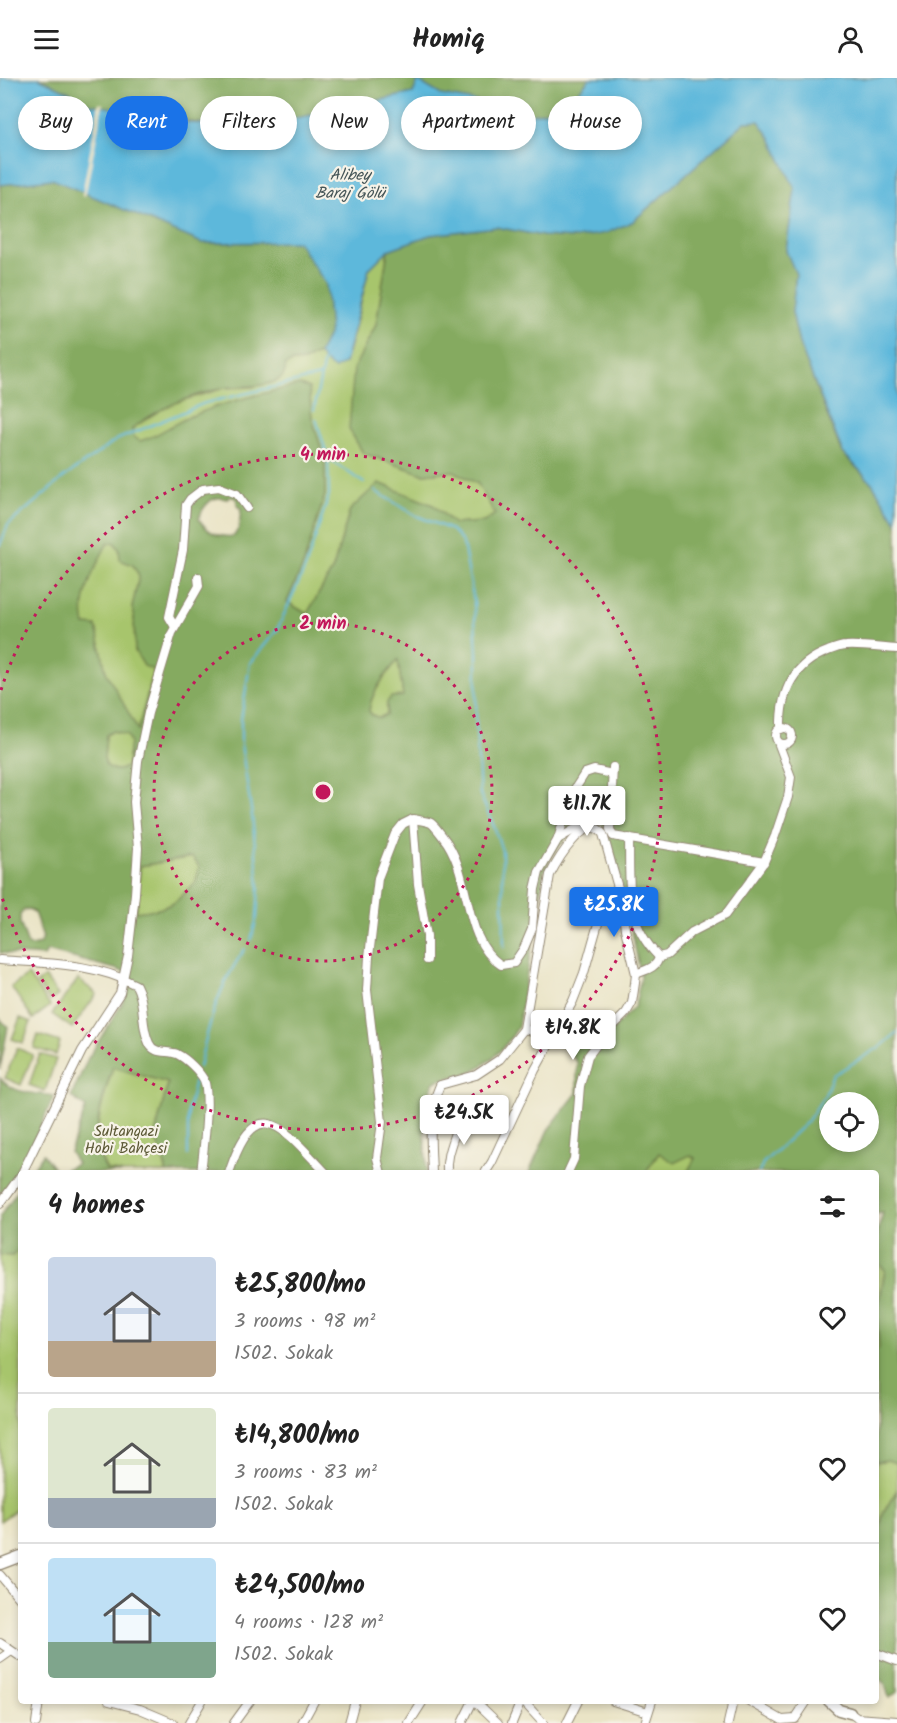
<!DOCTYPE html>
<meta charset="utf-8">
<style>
:root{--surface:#fff;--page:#f6f6f6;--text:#222;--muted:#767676;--line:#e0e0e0;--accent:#1a73e8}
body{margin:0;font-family:Kalam,sans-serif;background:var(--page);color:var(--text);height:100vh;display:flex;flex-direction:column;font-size:22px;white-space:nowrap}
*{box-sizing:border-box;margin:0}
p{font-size:20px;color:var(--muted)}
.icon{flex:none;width:33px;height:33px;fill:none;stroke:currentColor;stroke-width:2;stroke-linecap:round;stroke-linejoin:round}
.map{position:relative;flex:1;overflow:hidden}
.side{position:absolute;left:18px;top:1092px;width:861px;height:534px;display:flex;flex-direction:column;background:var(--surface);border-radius:6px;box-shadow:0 3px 9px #0003}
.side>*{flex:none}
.hud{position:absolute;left:18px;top:18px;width:861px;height:54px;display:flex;gap:12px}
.controls{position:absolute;left:819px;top:1014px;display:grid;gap:12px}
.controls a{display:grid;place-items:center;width:60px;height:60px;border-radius:50%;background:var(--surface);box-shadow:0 3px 9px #0003;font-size:30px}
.price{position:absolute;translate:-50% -51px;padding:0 14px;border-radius:6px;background:#fff;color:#222;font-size:20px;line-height:39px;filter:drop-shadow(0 2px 3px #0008)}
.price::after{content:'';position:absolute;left:50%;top:36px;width:18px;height:14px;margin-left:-9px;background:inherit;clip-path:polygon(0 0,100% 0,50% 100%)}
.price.on{background:var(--accent);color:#fff}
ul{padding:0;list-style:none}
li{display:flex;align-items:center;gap:18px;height:150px;padding:0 30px}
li+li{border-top:2px solid var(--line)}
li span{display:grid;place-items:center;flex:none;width:168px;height:120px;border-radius:6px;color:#555}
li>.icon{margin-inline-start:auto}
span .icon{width:72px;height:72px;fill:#fffc;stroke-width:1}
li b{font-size:26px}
h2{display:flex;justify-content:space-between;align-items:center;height:72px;padding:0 30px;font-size:26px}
.tag{padding:0 21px;border-radius:27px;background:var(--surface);box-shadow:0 3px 9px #0003;font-size:21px;line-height:54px}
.tag.on{background:var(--accent);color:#fff}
header{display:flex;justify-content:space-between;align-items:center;height:78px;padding:0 30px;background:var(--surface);font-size:27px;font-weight:800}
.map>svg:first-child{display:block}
</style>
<header><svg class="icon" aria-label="menu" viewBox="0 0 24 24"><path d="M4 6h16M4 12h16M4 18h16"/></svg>Homiq<svg class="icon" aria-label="person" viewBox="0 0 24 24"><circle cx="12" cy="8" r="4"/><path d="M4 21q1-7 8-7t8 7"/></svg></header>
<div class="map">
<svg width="897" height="1645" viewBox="0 0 897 1645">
<rect width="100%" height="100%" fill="#f7f3e8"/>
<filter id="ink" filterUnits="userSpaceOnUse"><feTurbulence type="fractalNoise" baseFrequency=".0167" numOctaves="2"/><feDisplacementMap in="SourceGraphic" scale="12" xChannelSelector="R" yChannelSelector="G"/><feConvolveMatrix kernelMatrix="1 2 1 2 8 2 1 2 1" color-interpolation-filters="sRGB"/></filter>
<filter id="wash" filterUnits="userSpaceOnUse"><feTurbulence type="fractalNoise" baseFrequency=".008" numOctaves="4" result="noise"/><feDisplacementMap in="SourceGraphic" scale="24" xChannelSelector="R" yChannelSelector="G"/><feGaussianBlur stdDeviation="1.35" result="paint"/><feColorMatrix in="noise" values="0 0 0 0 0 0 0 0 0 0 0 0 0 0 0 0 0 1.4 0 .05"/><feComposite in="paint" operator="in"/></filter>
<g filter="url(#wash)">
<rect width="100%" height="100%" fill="#eae4c6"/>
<g fill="#a7c56c" stroke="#717845" stroke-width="1.5">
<polygon points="388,172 376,247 354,291 363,375 423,396 454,393 478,406 495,436 484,444 454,446 433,427 350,432 333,491 307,536 287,524 304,485 325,417 325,382 312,340 309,310 190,338 153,360 140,363 134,359 132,351 167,327 225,310 253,309 285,287 292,284 304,283 319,276 324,283 345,285 354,254 369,191"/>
<path d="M114,464l19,23 6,11 -7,32 2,5 1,38 19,18 -16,62 -32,-59 -10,-45 -11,-2c-8,-26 10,-58 22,-81z"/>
<path d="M398,581l5,37 -16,6v12l-8,4 -7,-3 -3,-4c2,-20 18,-36 29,-52z"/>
<path d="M113,653l14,4 3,8 -3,23c-7,6 -14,5 -21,-1l-2,-7 2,-23z"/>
<polygon points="192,779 199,788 196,804 174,825 159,831 136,834 140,788"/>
<polygon points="28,897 50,928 33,941 11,909"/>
<polygon points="45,899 58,917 50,923 37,905"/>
<polygon points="78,901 97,916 72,950 52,936"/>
<polygon points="20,940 31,944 23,965 12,961"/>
<polygon points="38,957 60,964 56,977 34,970"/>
<polygon points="17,970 33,977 21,1007 5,1000"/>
<polygon points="40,976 56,981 45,1013 29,1007"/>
<path d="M113,989l55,16 -13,52 11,34v4h-43l-16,-3c-19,-34 -4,-69 6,-103z"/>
<polygon points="659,1075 690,1077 695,1081 687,1095 645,1095"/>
<polygon points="21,1170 21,1428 0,1443 0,1177 12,1178"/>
<polygon points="876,1183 885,1191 877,1236 879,1271 876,1274"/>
<polygon points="887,1382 897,1385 897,1412 883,1435 876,1476 876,1384"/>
</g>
<g fill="#85aa60" stroke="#606a3f" stroke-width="1.5" fill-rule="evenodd">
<polygon points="39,0 590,0 565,30 521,38 480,24 441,17 418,3 413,15 251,50 215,48 88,26 71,15"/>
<path d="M759,43l12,17 24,51 -9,62 10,23 -4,38 7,31 43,110 30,30 25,40v940l-10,-3 -11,2v-110l3,-3 -2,-35 8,-44 -9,-9v-24l7,-24 -7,1v-41h-189l8,-15 -5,-3 -16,8 -15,-10 -14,20h-116l19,-43 29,-37v-31l-17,-20 5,-8 40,4 30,-32 6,-29 -17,-84 -17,-63 -6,-7c-29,-1 -46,26 -57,49l-26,155c-11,18 -27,36 -48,45 -11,5 -25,5 -36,10 -14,30 -9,60 -7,91h-261v-4l-11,-34 13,-52 -55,-16c-7,20 -18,54 -16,75 0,10 5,19 9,28l17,3h-93l13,-19 14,19 20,-9 -7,-12 16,-45 -15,-10 17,-39 34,-54 11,-27 -14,-7 -72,-19 -3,5 -44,-3v-768l52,-6 150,64 96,-1 28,42 4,46 -11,24 -15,7 -12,1 -6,3c-1,6 -1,12 -8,15 -17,9 -36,5 -54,8 -34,7 -66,20 -92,41l2,8 6,4c20,-5 34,-19 54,-26 34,-14 70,-22 106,-30l9,3 3,30 13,42v35l-21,68 -17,39 20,12 26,-45 17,-59 29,-27 54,22 21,19 30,-2 11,-8 -17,-30 -24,-13 -31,3 -60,-21 -14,-24 5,-61 22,-43 12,-75 42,-15 66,-8 47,9 33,2 56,-16 113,-100zM230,418l6,2 2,9 3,1 -2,20 -5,8c-15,2 -27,-4 -35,-17 3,-12 13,-25 27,-20zM114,464l5,7 1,11 13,5 6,11 -7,32 2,5 1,38 9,15 10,4 -16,60 -32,-58 -10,-46 -11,-1c-7,-26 10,-58 22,-81zM398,582l5,36 -12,1 -4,5v12l-7,4 -8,-3 -3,-4c2,-19 17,-37 29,-51zM113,653l14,4 3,8 -3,23c-7,6 -14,5 -21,-1l-2,-7 2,-23zM192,779l7,9 -3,16 -22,21 -15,6 -23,3 4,-46zM29,831l5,3 9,26 -3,6 -8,2 -4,-1 -8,-22v-8l4,-5zM830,1024h38v40h-38z"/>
<polygon points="0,941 8,949 0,991"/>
<path d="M0,1000c12,16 36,15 54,18 -16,37 -28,67 -54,99z"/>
<polygon points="21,1108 21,1170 12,1178 0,1177 0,1138"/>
<polygon points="897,1412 897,1576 894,1577 897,1580 897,1614 889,1620 885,1606 876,1598 876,1476 883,1435"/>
</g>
<polygon fill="#5db8db" stroke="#4c717c" stroke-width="1.5" points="0,0 39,0 71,15 88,26 163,38 192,45 251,50 413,15 418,3 441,17 480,24 521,38 565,30 590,0 897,0 897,445 872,405 843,375 799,265 792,234 796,196 786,173 795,111 771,60 759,43 745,44 632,144 606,155 576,160 543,158 496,149 430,157 388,172 369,191 345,285 335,291 324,283 319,276 330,252 326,206 298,164 202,165 52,101 0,107"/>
<polygon fill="#eae4c6" points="99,25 103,26 85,119 82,117"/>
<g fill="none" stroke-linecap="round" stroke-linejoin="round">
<g stroke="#5db8db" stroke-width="2">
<polyline points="314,332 324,282"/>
<polyline points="329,381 364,405"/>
<polyline points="375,413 417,438 452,452 463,465 474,524 477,576 476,646 480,716 495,751 502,773 504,869"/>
<polyline points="0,467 8,447 63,400 116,362 205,325 320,298"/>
<polyline points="251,862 257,839 259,808 252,737 241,666 241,642 250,585 277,552 306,488 329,417 328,380 316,341"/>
<path d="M199,989c11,-46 18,-79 46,-118"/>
<polyline points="188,1077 188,1032 195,1002"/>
<polyline points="759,1095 763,1085 807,1044 825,1017 833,997 880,969 897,955"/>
</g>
</g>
</g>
<g filter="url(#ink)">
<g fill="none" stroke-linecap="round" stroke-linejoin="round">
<defs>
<g id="minor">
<polyline points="175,549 169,539 183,472 186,427 190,421 203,411 219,409 237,416 247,430"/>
<circle cx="784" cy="658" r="8"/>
<path d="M781,651c-1,-36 12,-65 47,-78 5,-2 12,-5 18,-5 16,-1 34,2 51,3"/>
<polyline points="613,689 610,751 613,758 764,784"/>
<polyline points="413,741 418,806 427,858 427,882"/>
<path d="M629,760c1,46 -5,84 30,119l8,-2 25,-23 33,-17 39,-53 11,-26 13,-39 3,-20 -13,-35"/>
<polyline points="558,761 604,734 610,734"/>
<path d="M0,882c47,4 93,2 136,25 10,18 4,40 13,58 5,12 19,7 28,11 10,5 22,17 27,26 7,17 -1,73 -3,93"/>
<path d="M636,896c9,-4 21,-6 23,-17"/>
<polyline points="524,951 552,959"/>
<polyline points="22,1095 82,973 120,915 128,878 135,816 138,770 134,724 138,683 148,635 172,555 199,508 198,499"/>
<path d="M229,1095c27,-84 54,-45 97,0"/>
<path d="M381,1095l-4,-15 5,-36 -15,-132 2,-33 9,-79 17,-44 8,-10 10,-5c5,1 13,2 18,4 4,3 9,10 12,14 30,37 18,102 58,128l13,-2 10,-15 8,-19 3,-40 4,-17 19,-33 13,-44 14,-22 9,-3 18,4"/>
<path d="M432,1095c-1,-31 -5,-59 8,-88l36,-10 24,-16 24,-30 26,-154c6,-12 36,-65 53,-41l17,61 5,34 11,45 -1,9 -3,20 -6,10 -22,22 -16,21 -8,30 -6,73 -6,13"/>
<path d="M447,1095c-2,-20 8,-35 12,-55"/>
<polyline points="485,1095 492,1084 535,992 573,923 584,895 601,835 602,823 620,817"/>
<polyline points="0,1126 21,1097"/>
<polyline points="0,1497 21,1522"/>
<polyline points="0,1565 21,1579"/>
<polyline points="876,1575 897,1583"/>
<polyline points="0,1581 10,1574"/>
<polyline points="109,1623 140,1631 173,1645"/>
<polyline points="475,1623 498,1645"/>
<polyline points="523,1623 543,1645"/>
<polyline points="613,1623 648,1634"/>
<polyline points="749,1623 782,1642 795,1641 807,1623"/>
<polyline points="850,1635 857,1640 897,1643"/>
<polyline points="36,1645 39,1623"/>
<polyline points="189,1645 202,1623"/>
<polyline points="234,1645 250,1623"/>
<polyline points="302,1645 314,1623"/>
<polyline points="349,1645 355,1623"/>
<polyline points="409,1645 423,1623"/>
<polyline points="462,1645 473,1623"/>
<polyline points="512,1645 521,1623"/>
<polyline points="567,1645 578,1623"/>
<polyline points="645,1645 652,1623"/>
<polyline points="728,1645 733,1623"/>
</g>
<g id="major">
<polyline points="0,1486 21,1478"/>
<polyline points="829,1623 839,1632 850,1635"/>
</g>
</defs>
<use href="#minor" stroke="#928772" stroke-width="10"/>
<use href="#major" stroke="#928772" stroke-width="13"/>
<use href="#minor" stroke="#fff" stroke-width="8"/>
<use href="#major" stroke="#fff" stroke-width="10"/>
</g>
</g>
<g fill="none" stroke="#c2185b" stroke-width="3" stroke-dasharray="3 6">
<circle cx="323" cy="714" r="169"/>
<path d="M1 612A338 338 0 1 1 1 816"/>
</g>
<g text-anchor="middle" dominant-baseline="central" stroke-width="4.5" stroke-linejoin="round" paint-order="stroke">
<g font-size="15" fill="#5b5835" stroke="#f7f3e8">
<text x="126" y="1054">Sultangazi<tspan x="126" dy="17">Hobi Bahçesi</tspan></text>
</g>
<g font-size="16" font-style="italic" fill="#455557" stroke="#f7f3e8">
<text x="350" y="97">Alibey<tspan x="350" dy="18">Baraj Gölü</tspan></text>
</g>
</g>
<circle cx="323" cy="714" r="9" fill="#c2185b" stroke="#f7f3e8" stroke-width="3"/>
<g font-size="18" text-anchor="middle" font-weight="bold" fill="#c2185b" stroke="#f7f3e8" stroke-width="4.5" stroke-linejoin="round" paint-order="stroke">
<text x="323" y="382">4 min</text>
<text x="323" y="551">2 min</text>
</g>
</svg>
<div class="controls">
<a><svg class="icon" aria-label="locate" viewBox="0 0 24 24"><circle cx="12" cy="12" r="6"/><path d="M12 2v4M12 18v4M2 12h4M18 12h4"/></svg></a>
</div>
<b class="price" style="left:587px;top:759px">₺11.7K</b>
<b class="price on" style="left:614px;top:860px">₺25.8K</b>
<b class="price" style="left:573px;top:983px">₺14.8K</b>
<b class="price" style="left:464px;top:1068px">₺24.5K</b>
<div class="hud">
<a class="tag">Buy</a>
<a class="tag on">Rent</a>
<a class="tag">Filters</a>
<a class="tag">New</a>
<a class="tag">Apartment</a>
<a class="tag">House</a>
</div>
<section class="side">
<h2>4 homes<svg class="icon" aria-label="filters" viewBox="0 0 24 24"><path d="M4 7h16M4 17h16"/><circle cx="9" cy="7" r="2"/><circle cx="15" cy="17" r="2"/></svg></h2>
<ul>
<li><span style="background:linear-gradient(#c9d6e8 70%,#b9a48a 0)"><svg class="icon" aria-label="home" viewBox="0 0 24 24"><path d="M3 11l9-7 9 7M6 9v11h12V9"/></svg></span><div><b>₺25,800/mo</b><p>3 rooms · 98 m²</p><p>1502. Sokak</p></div><svg class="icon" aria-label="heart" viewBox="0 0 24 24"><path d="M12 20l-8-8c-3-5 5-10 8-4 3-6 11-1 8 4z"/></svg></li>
<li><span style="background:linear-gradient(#dfe7d0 75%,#9aa5b1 0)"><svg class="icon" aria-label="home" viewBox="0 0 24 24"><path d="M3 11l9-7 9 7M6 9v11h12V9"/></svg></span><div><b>₺14,800/mo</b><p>3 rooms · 83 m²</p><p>1502. Sokak</p></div><svg class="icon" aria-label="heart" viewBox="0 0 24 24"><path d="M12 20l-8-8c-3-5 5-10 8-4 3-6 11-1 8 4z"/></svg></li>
<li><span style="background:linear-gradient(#bfe0f5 70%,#7fa58c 0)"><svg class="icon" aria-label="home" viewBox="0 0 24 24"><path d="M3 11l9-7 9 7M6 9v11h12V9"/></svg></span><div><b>₺24,500/mo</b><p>4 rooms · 128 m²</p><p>1502. Sokak</p></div><svg class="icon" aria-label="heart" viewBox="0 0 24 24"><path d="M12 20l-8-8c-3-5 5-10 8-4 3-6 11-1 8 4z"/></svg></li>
</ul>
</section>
</div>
